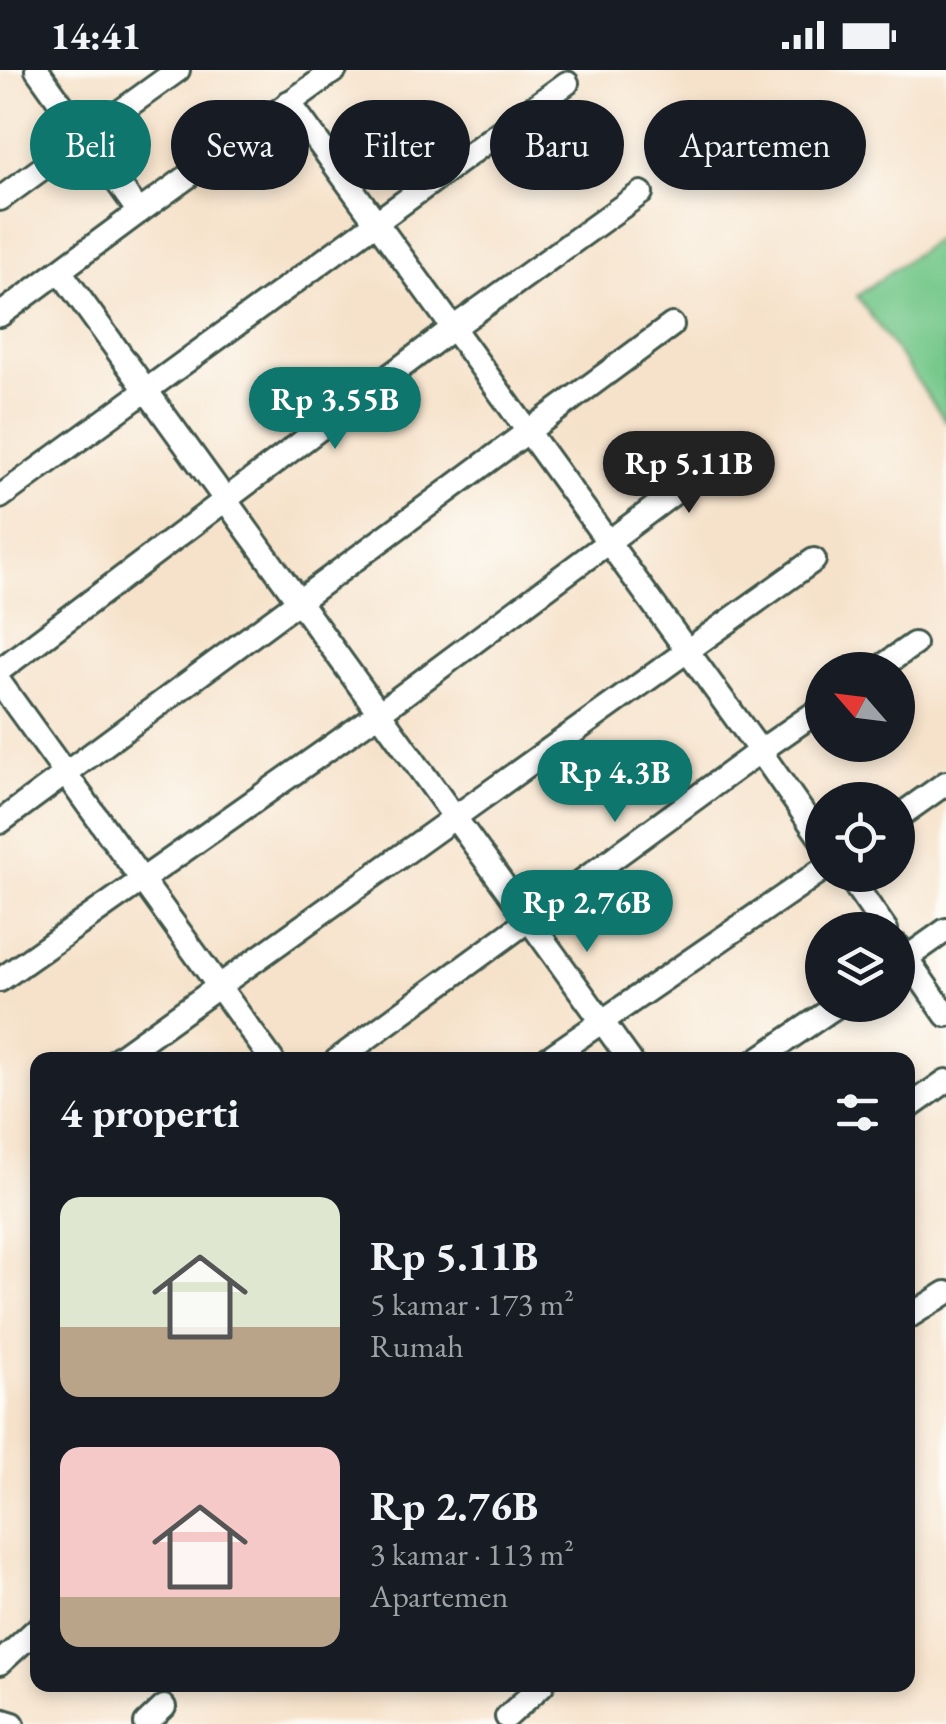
<!DOCTYPE html>
<html lang="id">
<meta charset="utf-8">
<style>
:root{--surface:#171b24;--page:#20242c;--text:#f1f3f6;--muted:#9ea1a6;--accent:#0f766e}
body{margin:0;font-family:"EB Garamond",serif;background:var(--page);color:var(--text);height:100vh;display:flex;flex-direction:column;font-size:38px;white-space:nowrap}
*{box-sizing:border-box;margin:0}
p{font-size:32px;color:var(--muted)}
.icon{flex:none;width:55px;height:55px;fill:none;stroke:currentColor;stroke-width:2;stroke-linecap:round;stroke-linejoin:round}
.map{position:relative;flex:1;overflow:hidden}
.side{position:absolute;left:30px;top:982px;width:885px;height:640px;display:flex;flex-direction:column;background:var(--surface);border-radius:20px;box-shadow:0 5px 15px #0003}
.side>*{flex:none}
.banner{position:absolute;left:30px;top:30px;width:888px;height:90px;display:flex;gap:20px}
.needle{width:65px;rotate:298deg}
.buttons{position:absolute;left:805px;top:582px;display:grid;gap:20px}
.buttons a{display:grid;place-items:center;width:110px;height:110px;border-radius:50%;background:var(--surface);box-shadow:0 5px 15px #0003;font-size:50px}
.price{position:absolute;translate:-50% -85px;padding:0 22px;border-radius:35px;background:var(--accent);color:#fff;font-size:32px;line-height:65px;filter:drop-shadow(0 2px 5px #0008)}
.price::after{content:'';position:absolute;left:50%;top:60px;width:30px;height:22px;margin-left:-15px;background:inherit;clip-path:polygon(0 0,100% 0,50% 100%)}
.price.on{background:#222;color:#fff}
ul{padding:0;list-style:none}
li{display:flex;align-items:center;gap:30px;height:250px;padding:0 30px}
li span{display:grid;place-items:center;flex:none;width:280px;height:200px;border-radius:20px;color:#555}
li>.icon{margin-inline-start:auto}
span .icon{width:120px;height:120px;fill:#fffc;stroke-width:1}
li b{font-size:42px}
h2{display:flex;justify-content:space-between;align-items:center;height:120px;padding:0 30px;font-size:42px}
.tag{padding:0 35px;border-radius:45px;background:var(--surface);box-shadow:0 5px 15px #0003;font-size:35px;line-height:90px}
.tag.on{background:var(--accent);color:#fff}
.status{display:flex;justify-content:space-between;align-items:center;height:70px;padding:0 50px;background:var(--surface);direction:ltr}
.status svg{height:28px;fill:currentColor}
.map>svg:first-child{display:block}
</style>
<div class="status"><b>14:41</b><svg viewBox="0 0 49 12"><path d="M0 12V9h3v3zM5 12V6h3v6zM10 12V3h3v9zM15 12V0h3v12zM26 1h20v11H26zM47 4h2v5h-2z"/></svg></div>
<div class="map">
<svg width="946" height="1654" viewBox="0 0 946 1654">
<rect width="100%" height="100%" fill="#fdfcf7"/>
<filter id="ink" filterUnits="userSpaceOnUse"><feTurbulence type="fractalNoise" baseFrequency=".01" numOctaves="2"/><feDisplacementMap in="SourceGraphic" scale="20" xChannelSelector="R" yChannelSelector="G"/><feConvolveMatrix kernelMatrix="1 2 1 2 8 2 1 2 1" color-interpolation-filters="sRGB"/></filter>
<filter id="wash" filterUnits="userSpaceOnUse"><feTurbulence type="fractalNoise" baseFrequency=".0048" numOctaves="4" result="noise"/><feDisplacementMap in="SourceGraphic" scale="40" xChannelSelector="R" yChannelSelector="G"/><feGaussianBlur stdDeviation="2.25" result="paint"/><feColorMatrix in="noise" values="0 0 0 0 0 0 0 0 0 0 0 0 0 0 0 0 0 1.4 0 .05"/><feComposite in="paint" operator="in"/></filter>
<g filter="url(#wash)">
<rect width="100%" height="100%" fill="#f6e2ca"/>
<polygon fill="#76c88b" stroke="#4a8260" stroke-width="2.5" points="946,162 946,351 857,226"/>
</g>
<g filter="url(#ink)">
<g fill="none" stroke-linecap="round" stroke-linejoin="round">
<defs>
<g id="minor">
<polyline points="37,0 85,67 178,0"/>
<polyline points="289,32 760,681 337,990"/>
<polyline points="0,129 85,67 139,142 335,0"/>
<polyline points="60,201 630,990"/>
<polyline points="0,245 139,142"/>
<polyline points="0,427 567,13"/>
<polyline points="0,600 453,258 641,123"/>
<polyline points="877,600 914,574"/>
<polyline points="0,613 272,990"/>
<polyline points="822,638 760,681 822,770"/>
<polyline points="898,747 946,713"/>
<polyline points="0,752 672,255"/>
<polyline points="848,805 886,860"/>
<polyline points="898,876 946,945"/>
<polyline points="898,894 946,860"/>
<polyline points="0,910 379,643 737,376"/>
<polyline points="116,990 814,490"/>
<polyline points="546,990 822,800"/>
<polyline points="757,990 838,935"/>
<polyline points="908,1038 946,1011"/>
<polyline points="908,1247 946,1223"/>
<polyline points="0,1593 38,1558"/>
<polyline points="507,1647 542,1615"/>
<polyline points="0,1650 13,1654"/>
<polyline points="146,1654 164,1637"/>
</g>
</defs>
<use href="#minor" stroke="#3f564a" stroke-width="28"/>
<use href="#minor" stroke="#fff" stroke-width="22"/>
</g>
</g>
</svg>
<div class="buttons">
<a><svg class="needle" viewBox="-14 -14 28 28"><path d="M0-13l5 13h-10z" fill="#e53935"/><path d="M0 13l5-13h-10z" fill="#9ea1a6"/></svg></a>
<a><svg class="icon" aria-label="locate" viewBox="0 0 24 24"><circle cx="12" cy="12" r="6"/><path d="M12 2v4M12 18v4M2 12h4M18 12h4"/></svg></a>
<a><svg class="icon" aria-label="layers" viewBox="0 0 24 24"><path d="M12 4l9 5-9 5-9-5zM3 14l9 5 9-5"/></svg></a>
</div>
<b class="price" style="left:335px;top:382px">Rp 3.55B</b>
<b class="price on" style="left:689px;top:446px">Rp 5.11B</b>
<b class="price" style="left:615px;top:755px">Rp 4.3B</b>
<b class="price" style="left:587px;top:885px">Rp 2.76B</b>
<div class="banner">
<a class="tag on">Beli</a>
<a class="tag">Sewa</a>
<a class="tag">Filter</a>
<a class="tag">Baru</a>
<a class="tag">Apartemen</a>
</div>
<section class="side">
<h2>4 properti<svg class="icon" aria-label="filters" viewBox="0 0 24 24"><path d="M4 7h16M4 17h16"/><circle cx="9" cy="7" r="2"/><circle cx="15" cy="17" r="2"/></svg></h2>
<ul>
<li><span style="background:linear-gradient(#dfe7d0 65%,#b9a48a 0)"><svg class="icon" aria-label="home" viewBox="0 0 24 24"><path d="M3 11l9-7 9 7M6 9v11h12V9"/></svg></span><div><b>Rp 5.11B</b><p>5 kamar · 173 m²</p><p>Rumah</p></div></li>
<li><span style="background:linear-gradient(#f6c9c9 75%,#b9a48a 0)"><svg class="icon" aria-label="home" viewBox="0 0 24 24"><path d="M3 11l9-7 9 7M6 9v11h12V9"/></svg></span><div><b>Rp 2.76B</b><p>3 kamar · 113 m²</p><p>Apartemen</p></div></li>
</ul>
</section>
</div>
